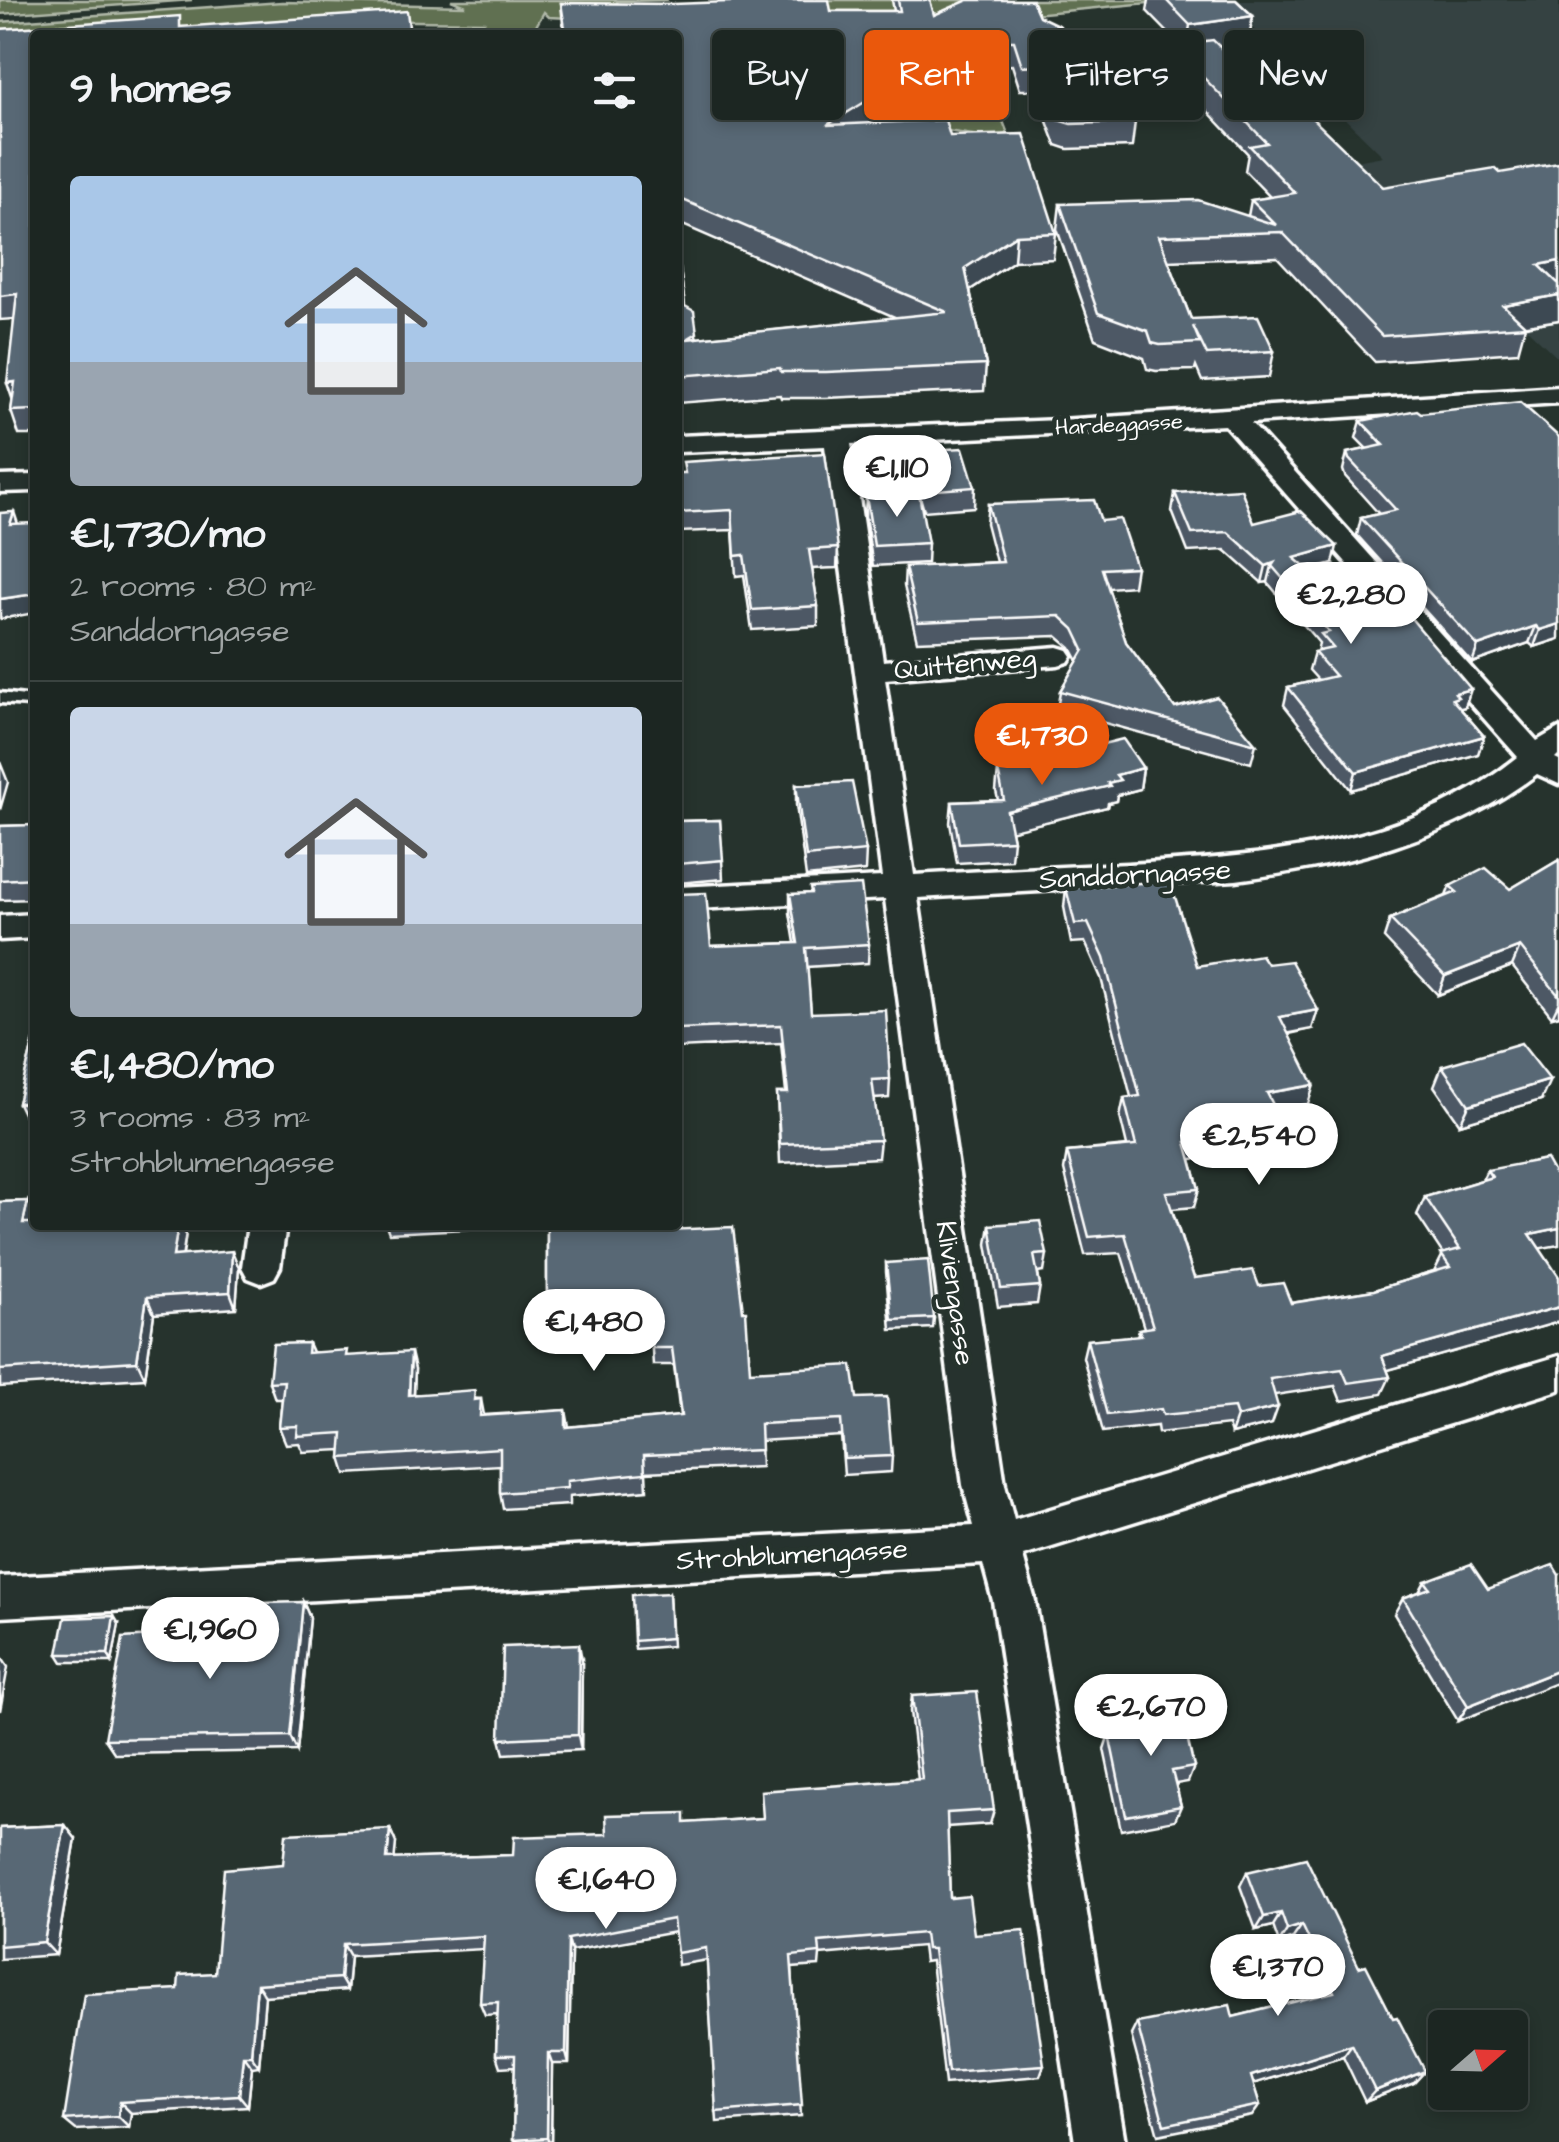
<!DOCTYPE html>
<meta charset="utf-8">
<style>
:root{--surface:#1c2622;--page:#29322f;--text:#f1f3f6;--muted:#a0a5a5;--line:#3a4340;--accent:#ea580c}
body{margin:0;font-family:"Architects Daughter",sans-serif;background:var(--page);color:var(--text);height:100vh;display:flex;flex-direction:column;font-size:38px;white-space:nowrap}
*{box-sizing:border-box;margin:0}
p{font-size:32px;color:var(--muted)}
.icon{flex:none;width:55px;height:55px;fill:none;stroke:currentColor;stroke-width:2;stroke-linecap:round;stroke-linejoin:round}
.map{position:relative;flex:1;overflow:hidden}
.panel{position:absolute;left:30px;top:30px;width:652px;height:1200px;display:flex;flex-direction:column;background:var(--surface);border-radius:10px;box-shadow:0 5px 15px #0003,0 0 0 2px var(--line)}
.panel>*{flex:none}
.top-card{position:absolute;left:712px;top:30px;width:695px;height:90px;display:flex;gap:20px}
.needle{width:65px;rotate:70deg}
.buttons{position:absolute;left:1428px;top:2010px;display:grid;gap:20px}
.buttons a{display:grid;place-items:center;width:100px;height:100px;border-radius:10px;background:var(--surface);box-shadow:0 5px 15px #0003,0 0 0 2px var(--line);font-size:50px}
.price{position:absolute;translate:-50% -85px;padding:0 22px;border-radius:35px;background:#fff;color:#222;font-size:32px;line-height:65px;filter:drop-shadow(0 2px 5px #0008)}
.price::after{content:'';position:absolute;left:50%;top:60px;width:30px;height:22px;margin-left:-15px;background:inherit;clip-path:polygon(0 0,100% 0,50% 100%)}
.price.on{background:var(--accent);color:#fff}
ul{padding:0;list-style:none}
li{display:grid;align-content:center;gap:20px;height:530px;padding:0 40px}
li+li{border-top:2px solid var(--line)}
li span{display:grid;place-items:center;height:310px;border-radius:10px;color:#555}
li>.icon{margin-inline-start:auto}
span .icon{width:180px;height:180px;fill:#fffc;stroke-width:1}
li b{font-size:42px}
h2{display:flex;justify-content:space-between;align-items:center;height:120px;padding:0 40px;font-size:42px}
.pill{padding:0 35px;border-radius:10px;background:var(--surface);box-shadow:0 5px 15px #0003,0 0 0 2px var(--line);font-size:35px;line-height:90px}
.pill.on{background:var(--accent);color:#fff}
.map>svg:first-child{display:block}
</style>
<div class="map">
<svg width="1559" height="2142" viewBox="0 0 1559 2142">
<rect width="100%" height="100%" fill="#26332d"/>
<filter id="ink" filterUnits="userSpaceOnUse"><feTurbulence type="fractalNoise" baseFrequency=".01" numOctaves="2"/><feDisplacementMap in="SourceGraphic" scale="20" xChannelSelector="R" yChannelSelector="G"/><feConvolveMatrix kernelMatrix="1 2 1 2 8 2 1 2 1" color-interpolation-filters="sRGB"/></filter>
<g filter="url(#ink)">
<polygon fill="#354343" points="1224,0 1559,0 1559,359 1351,162 1383,156"/>
<g fill="#607051" stroke="#b0b8a8" stroke-width="2.5">
<polygon points="0,0 192,0 0,14"/>
<polygon points="451,0 667,0 619,1 591,19 549,17 544,12 531,35 468,35 483,22 347,20 35,35 0,45 0,22 282,2 466,6"/>
<polygon points="777,0 1180,0 1043,13 785,18"/>
<polygon points="996,103 1008,134 991,138 935,129 927,105"/>
</g>
<g fill="none" stroke-linecap="round" stroke-linejoin="round">
<defs>
<polygon id="lane" points="0,693 34,697 35,702 29,705 0,703"/>
<g id="street">
<path d="M1559,387v16l-308,20 286,318 22,-13v26l-4,4 4,2v24l-22,-10c-89,67 -193,92 -301,106l-318,18 87,587 9,35 545,-164v34l-536,166 12,45 90,541h-50l-82,-541 -10,-37 -983,53v-40l974,-51 -11,-41 -78,-586 -207,11v-23l204,-10 -57,-431 -147,6v-16l382,-16zM1225,425l293,332c-111,90 -254,99 -390,107 -72,3 -143,7 -214,11l-29,-196 173,-14 10,-3 4,-6 -4,-6 -10,-3 -175,14 -32,-217z"/>
<polygon points="35,475 35,491 0,492 0,476"/>
<polygon points="35,914 35,938 0,940 0,916"/>
<polygon points="248,1225 286,1225 280,1267 274,1278 261,1283 248,1278 242,1267"/>
</g>
</defs>
<use href="#lane" stroke="#fff" stroke-width="7"/>
<use href="#street" stroke="#fff" stroke-width="7"/>
<use href="#lane" fill="#26332d" fill-rule="evenodd"/>
<use href="#street" fill="#26332d" fill-rule="evenodd"/>
</g>
<g fill="#4d5965" stroke="#fff" stroke-width="2.5">
<polygon points="892,0 930,0 934,15 1039,16 1067,45 1075,48 1102,54 1179,44 1147,11 1149,0 1236,0 1253,16 1248,43 1220,47 1257,84 1383,187 1559,320 1525,326 1518,352 1375,362 1277,257 1169,261 1191,319 1274,351 1269,377 1202,381 1196,367 1195,370 1156,371 1147,369 1144,358 1095,339 1057,229 1060,204 1248,216 1251,200 1270,197 1245,171 1248,154 1199,102 1130,110 1135,122 1132,147 1068,149 1056,145 1035,90 1020,90 1012,65 1001,66 998,58 957,63 916,85 915,95 870,123 950,136 1056,233 1053,259 1014,261 970,290 986,365 984,391 826,398 781,398 780,395 678,403 678,254 685,306 697,338 897,318 678,223 678,35 564,35 561,3 831,11 894,11"/>
<polygon points="183,27 411,35 35,35 35,435 19,435 11,411 13,400 14,319 0,320 0,29"/>
<polygon points="1361,421 1559,639 1534,647 1529,643 1472,663 1357,535 1361,518 1379,514 1345,476 1343,470 1347,453 1367,449 1356,438"/>
<polygon points="914,451 975,487 974,507 924,511 913,471"/>
<polygon points="678,473 838,548 837,568 812,569 818,606 818,626 752,630 744,575 736,576 733,530 678,532"/>
<polygon points="1175,493 1254,523 1333,564 1308,570 1465,707 1460,708 1484,736 1478,754 1351,790 1284,705 1288,687 1318,680 1309,670 1314,652 1317,652 1319,643 1268,583 1268,582 1262,583 1225,550 1188,552 1172,511"/>
<polygon points="866,496 928,543 927,563 873,566 865,516"/>
<polygon points="988,504 1101,521 1136,567 1133,586 1108,588 1126,642 1175,708 1256,744 1251,763 1057,710 1060,691 1078,661 1071,648 1057,636 917,641 904,586 905,567 996,562 986,523"/>
<polygon points="1143,768 1140,789 1117,795 1116,801 1108,803 1107,807 1011,830 1013,840 1011,860 957,863 950,823 952,802 998,800 996,791 998,770"/>
<polygon points="796,785 866,851 865,871 806,877 796,805"/>
<polygon points="720,820 723,879 678,883 678,821"/>
<polygon points="35,825 35,899 0,900 0,826"/>
<polygon points="1559,860 1559,1015 1552,1017 1512,966 1438,995 1384,938 1390,919 1446,896 1450,886 1510,889"/>
<polygon points="1066,888 1197,966 1312,1029 1289,1034 1308,1104 1275,1109 1287,1132 1281,1151 1191,1159 1199,1189 1194,1207 1172,1209 1194,1278 1259,1286 1291,1303 1374,1290 1434,1272 1443,1254 1417,1215 1425,1197 1482,1180 1487,1170 1539,1248 1559,1322 1387,1370 1390,1377 1382,1394 1341,1401 1335,1386 1275,1395 1272,1424 1231,1434 1228,1425 1158,1433 1157,1426 1103,1432 1083,1357 1087,1340 1137,1336 1139,1329 1144,1328 1121,1253 1085,1255 1064,1170 1067,1152 1127,1146 1120,1117 1124,1098 1131,1097 1101,978 1085,942 1071,943 1064,907"/>
<polygon points="678,894 711,946 795,943 790,913 790,894 869,944 868,963 807,967 811,1013 890,1079 889,1098 874,1099 880,1140 878,1158 780,1163 777,1093 786,1093 781,1043 678,1048"/>
<polygon points="35,1036 35,1120 26,1120 18,1103"/>
<polygon points="1442,1066 1541,1100 1460,1124 1434,1086"/>
<polygon points="28,1201 35,1215 35,1225 187,1225 183,1255 239,1268 236,1308 154,1314 145,1378 0,1387 0,1202"/>
<polygon points="386,1225 668,1225 668,1230 750,1371 857,1398 892,1456 891,1472 844,1475 841,1436 760,1441 761,1467 646,1472 647,1490 569,1497 569,1505 503,1509 500,1493 500,1465 346,1474 341,1458 342,1450 303,1452 299,1443 286,1444 279,1427 282,1399 275,1399 269,1382 308,1343 312,1352 348,1356 415,1369 414,1394 481,1399 484,1415 566,1410 569,1427 680,1416 674,1365 653,1365 651,1336 640,1336 638,1314 589,1318 588,1310 549,1313 547,1295 547,1225 389,1233"/>
<polygon points="990,1225 1047,1254 1044,1272 1038,1273 1040,1286 1037,1304 998,1307 987,1244"/>
<polygon points="886,1263 934,1318 933,1328 891,1330 886,1272"/>
<polygon points="1559,1575 1458,1721 1394,1614 1403,1598 1419,1592 1425,1581 1488,1589"/>
<polygon points="669,1593 672,1646 635,1649 634,1641"/>
<polygon points="303,1602 310,1618 297,1751 115,1754 105,1739 259,1629"/>
<polygon points="119,1624 112,1662 63,1662 58,1654"/>
<polygon points="582,1660 581,1750 504,1754 500,1739"/>
<polygon points="912,1696 994,1810 990,1824 947,1827 950,1898 974,1934 1044,2065 1040,2076 945,2084 931,1961 924,1962 922,1946 820,1955 819,1966 792,1968 801,2116 717,2122 707,1960 678,1965 675,1932 571,1951 569,2064 552,2064 551,2142 514,2142 513,2140 515,2066 500,2067 496,2055 497,2014 485,2015 480,2003 484,1949 350,1956 347,1990 265,1996 259,2066 252,2067 248,2106 131,2113 129,2127 76,2130 64,2120 178,1989 215,1973 283,1864 390,1829 396,1843 394,1859 513,1855 607,1834 686,1823 762,1818 918,1780 910,1711"/>
<polygon points="1122,1715 1194,1767 1188,1782 1176,1784 1181,1806 1175,1820 1121,1830 1104,1749 1109,1734 1117,1733"/>
<polygon points="65,1825 76,1839 56,1955 0,1959 0,1828"/>
<polygon points="1247,1872 1359,1967 1425,2071 1414,2083 1365,2102 1343,2056 1253,2084 1260,2105 1252,2116 1158,2135 1131,2035 1137,2023 1233,2017 1321,1996 1293,1938 1279,1943 1273,1926 1256,1930 1240,1886"/>
</g>
<g fill="#3e4952" stroke="#fff" stroke-width="2.5">
<polygon points="1253,16 1248,43 1186,51 1190,25"/>
<polygon points="1000,34 998,58 957,63 916,85 915,95 827,150 827,125 911,64 959,38"/>
<polygon points="1203,77 1199,102 1117,112 1120,87"/>
<polygon points="1016,235 1014,261 964,294 965,268"/>
<polygon points="1559,261 1559,286 1539,265"/>
<polygon points="1559,295 1559,320 1521,326 1503,305"/>
<polygon points="15,382 15,407 7,383"/>
<polygon points="14,512 20,530 10,524"/>
<polygon points="1337,546 1333,564 1289,576 1294,558"/>
<polygon points="1274,563 1272,566 1268,582 1262,583 1266,566"/>
<polygon points="35,594 35,613 0,619 0,599"/>
<polygon points="1559,624 1559,639 1534,647 1540,630"/>
<polygon points="1536,626 1529,643 1472,663 1478,646"/>
<polygon points="1471,689 1465,707 1454,710 1446,717 1455,693"/>
<polygon points="1484,736 1478,754 1351,790 1356,772"/>
<polygon points="0,762 8,782 0,810"/>
<polygon points="1143,768 1140,789 1117,795 1116,801 1108,803 1107,807 1005,832 1007,811 1108,783 1116,775"/>
<polygon points="1520,947 1512,966 1438,995 1445,976"/>
<polygon points="1559,1002 1559,1015 1552,1017"/>
<polygon points="1318,1010 1312,1029 1275,1036 1280,1017"/>
<polygon points="1550,1080 1541,1100 1460,1124 1469,1105"/>
<polygon points="1314,1085 1308,1104 1262,1112 1267,1093"/>
<polygon points="28,1201 35,1215 35,1225 23,1223"/>
<polygon points="178,1225 187,1225 180,1273 173,1256"/>
<polygon points="1559,1228 1559,1245 1520,1252 1530,1234"/>
<polygon points="232,1251 239,1268 236,1308 230,1292"/>
<polygon points="147,1297 154,1314 145,1378 137,1361"/>
<polygon points="1559,1307 1559,1322 1374,1374 1382,1356"/>
<polygon points="411,1352 415,1369 413,1412 409,1395"/>
<polygon points="1278,1407 1272,1424 1231,1434 1237,1417"/>
<polygon points="303,1602 310,1618 297,1751 290,1736"/>
<polygon points="114,1616 119,1624 112,1662 108,1654"/>
<polygon points="579,1644 582,1660 581,1750 578,1735"/>
<polygon points="0,1655 8,1667 0,1711"/>
<polygon points="1559,1670 1559,1682 1458,1721 1468,1706"/>
<polygon points="65,1825 76,1839 56,1955 44,1942"/>
<polygon points="390,1829 396,1843 393,1873 387,1859"/>
<polygon points="1281,1913 1273,1926 1256,1930 1264,1917"/>
<polygon points="1302,1925 1293,1938 1279,1943 1287,1930"/>
<polygon points="568,1939 571,1951 569,2064 566,2053"/>
<polygon points="343,1944 350,1956 347,1990 340,1978"/>
<polygon points="257,1984 265,1996 259,2066 251,2055"/>
<polygon points="1352,2044 1343,2056 1243,2087 1251,2076"/>
<polygon points="548,2053 552,2064 551,2142 549,2142 547,2138"/>
<polygon points="243,2055 252,2067 248,2106 239,2095"/>
<polygon points="1425,2071 1414,2083 1365,2102 1375,2091"/>
<polygon points="120,2102 131,2113 129,2127 118,2116"/>
</g>
<g fill="#596875" stroke="#fff" stroke-width="2.5">
<polygon points="780,0 829,0 831,11 900,11 898,0 930,0 934,15 968,0 1032,0 1039,16 1060,26 1067,45 1075,48 1102,54 1213,40 1257,84 1274,81 1383,187 1495,168 1500,173 1559,163 1559,261 1539,265 1559,284 1559,295 1503,305 1526,326 1382,336 1282,232 1159,236 1191,319 1258,316 1274,351 1207,355 1193,326 1200,343 1160,345 1152,343 1148,331 1098,313 1060,204 1198,200 1276,225 1251,200 1295,193 1250,146 1267,143 1203,77 1120,87 1135,122 1071,124 1058,120 1037,65 1022,66 1014,41 1003,41 1000,34 959,38 911,64 916,71 827,125 945,120 950,136 1024,134 1056,233 1016,235 965,268 986,365 826,372 781,372 780,368 678,376 678,254 685,306 694,311 697,333 687,339 947,312 678,198 678,35 566,35 561,3 673,4"/>
<polygon points="1166,0 1236,0 1253,16 1190,25"/>
<polygon points="407,11 410,35 35,35 35,410 11,411 15,382 7,383 17,294 0,296 0,29 180,16 180,27"/>
<polygon points="1520,402 1559,437 1559,624 1540,630 1536,626 1478,646 1361,518 1396,510 1349,459 1347,453 1384,445 1361,421 1417,410 1421,413"/>
<polygon points="963,448 975,487 925,491 914,451"/>
<polygon points="825,453 838,548 809,550 818,606 752,610 744,555 735,556 732,510 678,513 678,473 685,473 683,462"/>
<polygon points="1241,489 1254,523 1301,511 1337,546 1294,558 1358,612 1398,603 1471,689 1455,693 1458,697 1452,699 1484,736 1356,772 1288,687 1335,676 1314,652 1333,648 1321,634 1329,632 1272,566 1274,563 1266,566 1228,532 1192,534 1175,493"/>
<polygon points="919,494 928,543 874,546 866,496"/>
<polygon points="1094,500 1101,521 1120,519 1136,567 1102,569 1126,642 1175,708 1217,697 1256,744 1060,691 1084,650 1074,629 1060,616 918,622 905,567 1003,562 988,504"/>
<polygon points="14,512 10,524 35,523 35,594 0,599 0,513"/>
<polygon points="1123,739 1143,768 1116,775 1120,780 1108,783 1110,786 1007,811 1013,840 959,843 952,802 1004,800 998,770"/>
<polygon points="852,782 866,851 806,857 796,785"/>
<polygon points="720,820 723,860 678,864 678,821"/>
<polygon points="35,825 35,878 0,880 0,826"/>
<polygon points="1559,860 1559,996 1520,947 1445,976 1390,919 1457,892 1450,886 1486,868 1510,889"/>
<polygon points="1170,881 1197,966 1261,955 1267,964 1291,961 1318,1010 1280,1017 1314,1085 1267,1093 1287,1132 1186,1142 1199,1189 1166,1192 1194,1278 1253,1270 1259,1286 1283,1283 1291,1303 1374,1290 1450,1267 1441,1254 1460,1249 1425,1197 1492,1177 1487,1170 1546,1159 1559,1182 1559,1228 1530,1234 1559,1277 1559,1307 1382,1356 1390,1377 1348,1383 1342,1369 1270,1379 1278,1407 1237,1417 1234,1408 1163,1415 1161,1409 1107,1415 1087,1340 1141,1335 1139,1329 1153,1327 1125,1234 1089,1237 1067,1152 1136,1146 1124,1098 1140,1096 1104,958 1088,923 1075,924 1066,888"/>
<polygon points="861,885 869,944 806,948 811,1013 886,1010 890,1079 872,1080 880,1140 780,1144 777,1093 788,1093 781,1025 678,1029 678,894 706,893 711,946 798,943 790,894 811,893 810,888"/>
<polygon points="35,1036 35,1103 18,1103"/>
<polygon points="1521,1043 1550,1080 1469,1105 1442,1066"/>
<polygon points="28,1201 23,1223 35,1223 35,1225 178,1225 173,1256 232,1251 230,1292 147,1297 137,1361 0,1370 0,1202"/>
<polygon points="1040,1221 1047,1254 1034,1255 1040,1286 1001,1289 990,1225"/>
<polygon points="547,1225 668,1225 668,1230 733,1227 743,1311 746,1311 750,1371 852,1365 857,1398 887,1397 892,1456 844,1458 841,1420 760,1424 761,1450 644,1455 645,1473 567,1481 567,1488 500,1493 500,1448 341,1458 343,1433 297,1436 298,1426 279,1427 284,1381 269,1382 273,1344 308,1343 307,1353 347,1350 346,1356 411,1352 409,1395 475,1390 474,1400 481,1399 480,1416 566,1410 566,1427 681,1416 672,1348 652,1348 651,1318 638,1319 637,1297 587,1300 587,1292 547,1295"/>
<polygon points="928,1260 934,1318 892,1320 886,1263"/>
<polygon points="1471,1564 1488,1589 1553,1565 1559,1575 1559,1670 1468,1706 1403,1598 1430,1588 1425,1581"/>
<polygon points="669,1593 671,1638 634,1641 632,1595"/>
<polygon points="303,1602 290,1736 105,1739 123,1638 259,1629 263,1603"/>
<polygon points="114,1616 108,1654 58,1654 65,1618"/>
<polygon points="579,1644 578,1735 500,1739 503,1647"/>
<polygon points="977,1692 994,1810 947,1813 950,1898 969,1896 974,1934 1024,1930 1044,2065 948,2072 933,1949 926,1949 924,1933 819,1942 820,1953 791,1956 802,2105 716,2112 706,1948 677,1953 673,1919 568,1939 566,2053 548,2053 547,2138 513,2140 515,2055 496,2055 498,2002 480,2003 484,1936 343,1944 340,1978 257,1984 251,2055 243,2055 239,2095 120,2102 118,2116 64,2120 84,1994 178,1989 179,1975 215,1973 224,1869 283,1864 286,1834 390,1829 387,1859 513,1855 514,1837 607,1834 606,1815 685,1813 685,1823 763,1818 761,1791 922,1779 912,1696"/>
<polygon points="1180,1707 1194,1767 1172,1771 1181,1806 1126,1816 1109,1734 1124,1733 1122,1715"/>
<polygon points="65,1825 44,1942 0,1946 0,1828"/>
<polygon points="1306,1858 1359,1967 1366,1965 1393,2018 1397,2017 1425,2071 1375,2091 1352,2044 1251,2076 1260,2105 1164,2125 1137,2023 1230,2005 1233,2017 1334,1992 1302,1925 1287,1930 1281,1913 1264,1917 1247,1872"/>
</g>
</g>
<g text-anchor="middle" dominant-baseline="central" stroke-width="9" stroke-linejoin="round" paint-order="stroke">
<g font-size="22" fill="#fff" stroke="#26332d">
<text transform="translate(1119 425) rotate(-3)">Hardeggasse</text>
</g>
<g font-size="28" fill="#fff" stroke="#26332d">
<text transform="translate(965 664) rotate(-5)">Quittenweg</text>
<text transform="translate(1135 875) rotate(-3)">Sanddorngasse</text>
<text transform="translate(955 1293) rotate(82)">Kliviengasse</text>
<text transform="translate(792 1555) rotate(-3)">Strohblumengasse</text>
</g>
</g>
</svg>
<div class="buttons">
<a><svg class="needle" viewBox="-14 -14 28 28"><path d="M0-13l5 13h-10z" fill="#e53935"/><path d="M0 13l5-13h-10z" fill="#a0a5a5"/></svg></a>
</div>
<b class="price" style="left:897px;top:520px">€1,110</b>
<b class="price" style="left:1351px;top:647px">€2,280</b>
<b class="price on" style="left:1042px;top:788px">€1,730</b>
<b class="price" style="left:1259px;top:1188px">€2,540</b>
<b class="price" style="left:594px;top:1374px">€1,480</b>
<b class="price" style="left:210px;top:1682px">€1,960</b>
<b class="price" style="left:1151px;top:1759px">€2,670</b>
<b class="price" style="left:606px;top:1932px">€1,640</b>
<b class="price" style="left:1278px;top:2019px">€1,370</b>
<div class="top-card">
<a class="pill">Buy</a>
<a class="pill on">Rent</a>
<a class="pill">Filters</a>
<a class="pill">New</a>
</div>
<section class="panel">
<h2>9 homes<svg class="icon" aria-label="filters" viewBox="0 0 24 24"><path d="M4 7h16M4 17h16"/><circle cx="9" cy="7" r="2"/><circle cx="15" cy="17" r="2"/></svg></h2>
<ul>
<li><span style="background:linear-gradient(#a9c7e8 60%,#9aa5b1 0)"><svg class="icon" aria-label="home" viewBox="0 0 24 24"><path d="M3 11l9-7 9 7M6 9v11h12V9"/></svg></span><div><b>€1,730/mo</b><p>2 rooms · 80 m²</p><p>Sanddorngasse</p></div></li>
<li><span style="background:linear-gradient(#c9d6e8 70%,#9aa5b1 0)"><svg class="icon" aria-label="home" viewBox="0 0 24 24"><path d="M3 11l9-7 9 7M6 9v11h12V9"/></svg></span><div><b>€1,480/mo</b><p>3 rooms · 83 m²</p><p>Strohblumengasse</p></div></li>
</ul>
</section>
</div>
